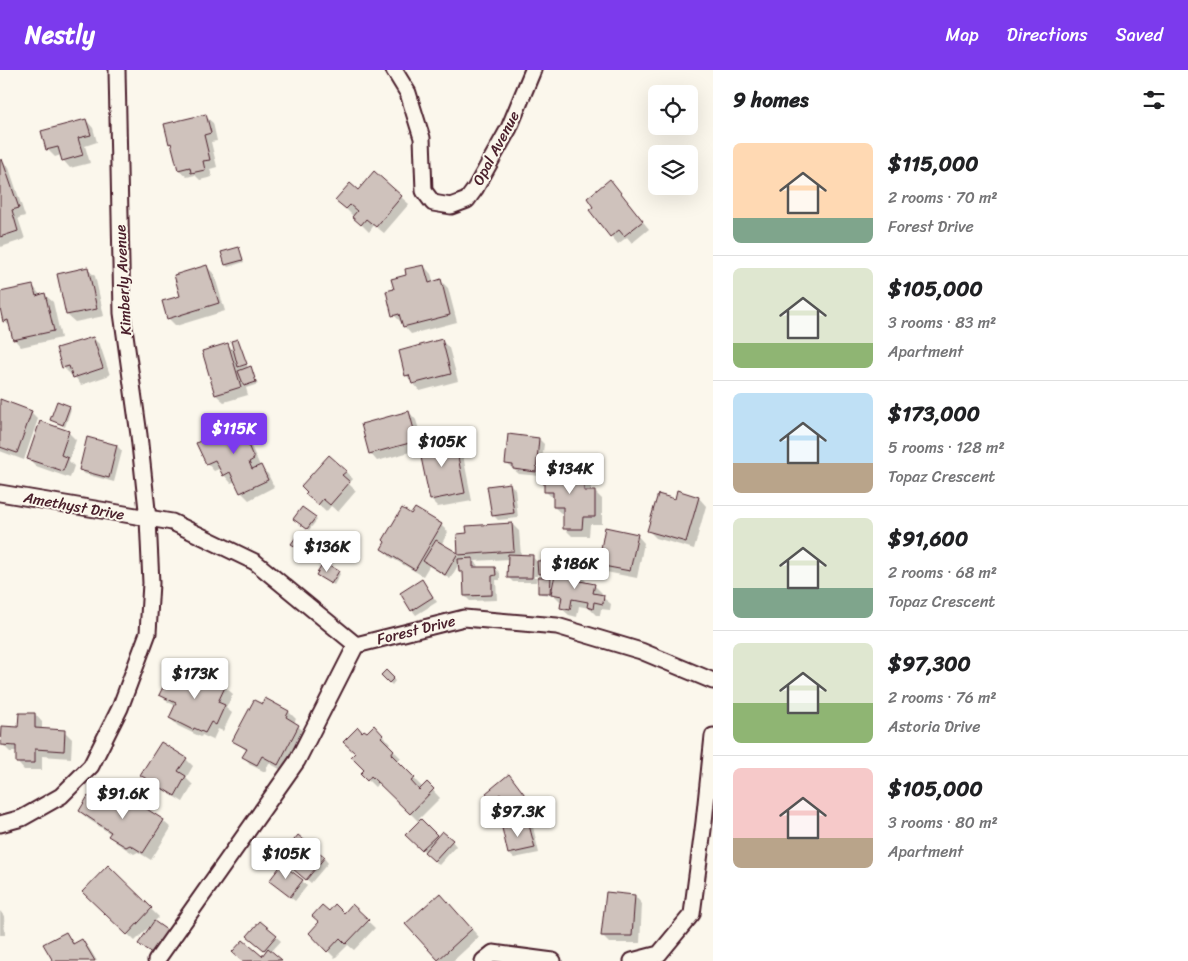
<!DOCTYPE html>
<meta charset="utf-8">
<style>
:root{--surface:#fff;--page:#f2f2f2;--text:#202124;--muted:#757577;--line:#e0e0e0;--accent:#7c3aed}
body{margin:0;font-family:Sriracha,sans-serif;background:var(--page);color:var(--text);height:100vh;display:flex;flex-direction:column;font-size:19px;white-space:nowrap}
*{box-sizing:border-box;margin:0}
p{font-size:16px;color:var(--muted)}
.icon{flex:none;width:28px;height:28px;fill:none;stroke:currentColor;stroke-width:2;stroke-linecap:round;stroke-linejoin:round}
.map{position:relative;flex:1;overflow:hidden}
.sheet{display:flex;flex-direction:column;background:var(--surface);width:475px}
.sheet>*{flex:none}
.fabs{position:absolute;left:648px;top:15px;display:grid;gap:10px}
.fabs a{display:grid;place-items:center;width:50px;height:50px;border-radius:8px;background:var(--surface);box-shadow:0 5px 20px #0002;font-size:25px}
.price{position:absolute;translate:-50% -42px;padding:0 11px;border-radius:5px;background:#fff;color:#222;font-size:16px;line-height:32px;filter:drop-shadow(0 1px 2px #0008)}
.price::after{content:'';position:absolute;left:50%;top:30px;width:15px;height:11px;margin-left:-8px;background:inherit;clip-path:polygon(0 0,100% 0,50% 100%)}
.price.active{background:var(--accent);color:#fff}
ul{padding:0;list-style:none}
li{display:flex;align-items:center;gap:15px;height:125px;padding:0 20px}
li+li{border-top:1px solid var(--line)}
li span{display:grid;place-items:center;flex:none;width:140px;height:100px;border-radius:8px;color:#555}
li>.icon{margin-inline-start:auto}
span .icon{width:60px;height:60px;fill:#fffc;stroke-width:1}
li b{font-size:21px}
h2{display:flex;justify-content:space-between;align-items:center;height:60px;padding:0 20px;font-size:21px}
header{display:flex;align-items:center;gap:30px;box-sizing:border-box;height:70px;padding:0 25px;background:var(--accent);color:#fff}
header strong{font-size:24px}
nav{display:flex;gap:28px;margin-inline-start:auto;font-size:18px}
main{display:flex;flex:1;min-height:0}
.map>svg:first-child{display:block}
</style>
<header>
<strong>Nestly</strong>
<nav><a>Map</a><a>Directions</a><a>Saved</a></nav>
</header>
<main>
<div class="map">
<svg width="713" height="891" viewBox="0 0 713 891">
<rect width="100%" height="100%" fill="#fbf7ec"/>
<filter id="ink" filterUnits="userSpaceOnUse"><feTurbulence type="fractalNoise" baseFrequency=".02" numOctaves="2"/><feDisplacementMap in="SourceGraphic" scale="10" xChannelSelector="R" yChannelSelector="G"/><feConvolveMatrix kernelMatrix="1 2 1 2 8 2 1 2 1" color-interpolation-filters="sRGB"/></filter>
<g filter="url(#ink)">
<g fill="#0003">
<polygon points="205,46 213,53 217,71 211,72 217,97 210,99 212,107 200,110 195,105 187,107 179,100 174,77 170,73"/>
<polygon points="86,50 93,58 97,72 85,76 90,93 70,98 63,90 61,85 55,87 47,79"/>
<polygon points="2,91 9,98 25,146 18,148 25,169 1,177 0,175 0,92"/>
<polygon points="610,111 649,159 632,173 627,167 618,174 590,141 595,137"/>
<polygon points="358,122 401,127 409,134 384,163 374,155 369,162 344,137"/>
<polygon points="239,178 244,192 228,197 226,195"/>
<polygon points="424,196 431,204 434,213 441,211 448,218 457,252 411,264 404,256 403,252 401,252 394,245 395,220 408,206"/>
<polygon points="207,197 214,204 225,241 176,256 168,248 182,227"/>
<polygon points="87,199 95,206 104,246 75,252 67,245"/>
<polygon points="33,216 41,226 45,225 53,232 61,268 21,277 14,269 12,258 4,251 0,232 0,223"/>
<polygon points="93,268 100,275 110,305 81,315 73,304 71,305 63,297"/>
<polygon points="238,270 248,298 250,297 252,300 258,314 246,318 248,325 224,332 216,325 204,282 228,275 235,282"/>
<polygon points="442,271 449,278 458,311 420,321 406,305"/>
<polygon points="0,331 31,342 38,349 24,390 0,381"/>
<polygon points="69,337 71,339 65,357 51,350"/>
<polygon points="409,342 416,350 423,373 454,367 461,375 472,431 438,437 431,430 421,379 377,391 370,383"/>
<polygon points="247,350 254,358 261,371 251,376 261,398 268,404 274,417 249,430 241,422 236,411 231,413 224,405 221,398 214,401 207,393"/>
<polygon points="68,362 76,370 69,391 74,396 70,408 36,396 29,389"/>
<polygon points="88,368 117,376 122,381 114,412 85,404 80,399"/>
<polygon points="539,369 544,374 540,406 519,404 506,393"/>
<polygon points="566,397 571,403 583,403 591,410 591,422 595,422 602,429 602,454 590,454 589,466 572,466 564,458 564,444 562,444 554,437 554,429 545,421"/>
<polygon points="346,402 353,409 349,414 356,421 338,442 331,436 326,442 307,424"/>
<polygon points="510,414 515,419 518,448 498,450 493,445"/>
<polygon points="678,422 699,428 706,436 694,479 656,468 648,460 676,430"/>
<polygon points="412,445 441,455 448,462 441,475 460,487 458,465 468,464 512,454 519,461 521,486 532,486 537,492 551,491 553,493 554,505 541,505 537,501 537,506 534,506 534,508 537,508 536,512 513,512 508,507 509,489 475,491 477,494 478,499 495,498 500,503 500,510 496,510 497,530 470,531 465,526 464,505 460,501 460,492 450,509 429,496 423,506 390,487 383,479"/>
<polygon points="315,448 317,450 309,460 297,451"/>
<polygon points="637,465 644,473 637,508 606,502 599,494"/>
<polygon points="296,469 315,481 311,487 295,476"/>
<polygon points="338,502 340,504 334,515 320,506"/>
<polygon points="581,505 588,514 594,515 602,523 601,526 611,534 610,540 601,539 600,545 596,545 589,538 579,536 577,547 569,545 561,538 563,531 560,531 552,523 552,525 541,524 539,522 550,508 554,512 564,508"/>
<polygon points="422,511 437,532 416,545 412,540"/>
<polygon points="190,599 225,617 233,624 226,638 232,643 223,661 218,659 213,670 202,665 201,667 178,656 170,648 176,636 168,632 161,625 181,617"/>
<polygon points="386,602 395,611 392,615 382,605"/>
<polygon points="266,629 289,642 296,649 294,653 306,663 285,702 269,693 265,702 251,695 244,687 247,681 234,670"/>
<polygon points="35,644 42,652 42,660 64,661 72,669 71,688 42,686 42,700 24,700 17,692 17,682 10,682 2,674"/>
<polygon points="374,657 390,673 388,675 401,688 397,692 423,718 427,714 440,728 419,749 438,768 452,771 456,776 439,795 407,765 419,752 379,712 375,717 362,704 366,700 356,683 362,664 367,664"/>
<polygon points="186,689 193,696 186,708 193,715 183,732 150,712 142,705"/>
<polygon points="514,711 532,735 509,752 498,740 508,733 505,728 497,735 493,730"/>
<polygon points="95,733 122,733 163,751 171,758 151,790 138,782 134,784 117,773 110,766 111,764 88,749 80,741"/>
<polygon points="528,753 533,757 539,783 514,788 509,784"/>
<polygon points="324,788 328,793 311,813 286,792"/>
<polygon points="108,797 159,847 154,852 160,889 145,878 153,855 152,854 135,871 84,822"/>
<polygon points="271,811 302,811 307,816 295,831"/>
<polygon points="635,826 642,834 640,873 609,873 602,866"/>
<polygon points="447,832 479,867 453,891 440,891 407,854"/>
<polygon points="352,836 375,858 354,880 348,875 335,888 310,863 329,843 344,844"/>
<polygon points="0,841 4,846 5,865 0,865 0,877"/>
<polygon points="260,852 281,871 271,882 281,891 243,891 234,882 262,888 267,882 249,866"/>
<polygon points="65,863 75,874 82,870 89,878 97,891 54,891"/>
</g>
<g fill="#cfc2bc" stroke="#4a1f2b">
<polygon points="206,44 211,63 204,65 210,90 203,91 205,100 191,103 190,97 178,100 171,73 169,74 164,54"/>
<polygon points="86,49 91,65 78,68 83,85 62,91 58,77 46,80 41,61"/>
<polygon points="2,89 19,138 12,140 18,161 0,167 0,90"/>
<polygon points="374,101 402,126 376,157 366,149 361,155 352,147 357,141 350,135 346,139 335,130 350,113 358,120"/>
<polygon points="610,109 643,151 624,166 619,160 610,167 589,140 593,137 587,128"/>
<polygon points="239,177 243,190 225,195 221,182"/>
<polygon points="207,195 219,233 167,249 162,231 180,226 174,205"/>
<polygon points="424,195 429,213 441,209 450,245 403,257 399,244 392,246 386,221 394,219 391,209 406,205 405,199"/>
<polygon points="88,197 97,239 66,245 57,204"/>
<polygon points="33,215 36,226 45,223 54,261 13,270 8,250 3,252 0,238 0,222"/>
<polygon points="93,267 103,298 73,308 69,296 62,298 56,278"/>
<polygon points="238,269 247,294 238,297 231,271"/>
<polygon points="442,269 451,304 412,314 409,305 405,306 399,281"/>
<polygon points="228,273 241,317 215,325 202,281"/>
<polygon points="251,296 256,312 244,316 238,301"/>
<polygon points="0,329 32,341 17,383 0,377"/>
<polygon points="57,331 70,336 63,355 50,350"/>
<polygon points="409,341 417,371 369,384 361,354"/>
<polygon points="247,349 254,364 245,368 254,389 249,392 252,399 261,395 268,410 240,423 230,402 223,406 215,390 206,394 196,373"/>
<polygon points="40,351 69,361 61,385 68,388 63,401 27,389"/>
<polygon points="508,364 539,368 536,402 513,399 513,395 505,394"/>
<polygon points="454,366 465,423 430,430 418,373"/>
<polygon points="87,367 117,375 109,408 79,400"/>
<polygon points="329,385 347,401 342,405 350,412 330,435 323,429 318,435 305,424 307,422 301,416"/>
<polygon points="544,396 567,396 567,401 584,401 584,421 595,421 595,447 583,447 582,459 563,459 563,437 553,437 553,422 544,422"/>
<polygon points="510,413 514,443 492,446 487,416"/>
<polygon points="677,420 699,427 686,472 647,461 658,424 675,429"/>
<polygon points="302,437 316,447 307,459 293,449"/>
<polygon points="402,438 411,444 415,438 442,454 415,500 381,479 385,472 383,470"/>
<polygon points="512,453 514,481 458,485 457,464 467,463 466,456"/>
<polygon points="605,457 638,464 630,501 598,495"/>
<polygon points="296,467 313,478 309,485 291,474"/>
<polygon points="436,470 458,483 445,505 423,491"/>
<polygon points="508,484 533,485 532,508 507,508"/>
<polygon points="473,488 473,497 495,497 496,505 492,506 492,525 464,526 463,502 459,502 458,489"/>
<polygon points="552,490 552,503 538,504 537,491"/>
<polygon points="324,492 339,501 331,514 316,505"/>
<polygon points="564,501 582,504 580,511 595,514 593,523 604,525 603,534 594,532 593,539 587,537 588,532 572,529 570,540 560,538 562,526 551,524 555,504 563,506"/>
<polygon points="538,507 551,507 550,523 538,523"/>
<polygon points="422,509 433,527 411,541 400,523"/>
<polygon points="189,598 226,615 218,632 225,635 216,655 211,652 205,663 194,658 193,660 169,648 176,633 159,625 167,609 181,615"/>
<polygon points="386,600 394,608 389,613 381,605"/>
<polygon points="265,628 289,641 286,647 299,655 278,695 262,686 257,695 242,687 247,679 232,671 254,630 262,634"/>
<polygon points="19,643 35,643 35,658 65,660 64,681 35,679 35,693 16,693 16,676 1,675 2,656 18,657"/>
<polygon points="374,655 383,665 381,667 394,680 391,684 415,708 411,711 419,720 427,712 434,719 410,744 371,706 367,711 360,704 364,700 351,687 355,683 343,672 358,657 362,662 364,660 367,662"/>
<polygon points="161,672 187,688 178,701 186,706 175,726 140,705"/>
<polygon points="509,704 528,729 503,748 497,740 507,732 500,724 492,731 486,723"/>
<polygon points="102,719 121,731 125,725 164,750 143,783 130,775 126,777 108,766 111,762 79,741 88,726 95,731"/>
<polygon points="421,749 437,765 421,780 405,765"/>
<polygon points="528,751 535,778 508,784 502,758"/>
<polygon points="442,761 453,770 434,791 424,782"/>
<polygon points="298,765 325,787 306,810 280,788"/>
<polygon points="282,794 303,810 290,827 269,811"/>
<polygon points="108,795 152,838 127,865 82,822"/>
<polygon points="606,822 635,825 632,866 601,866"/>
<polygon points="440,823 472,859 438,890 405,854"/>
<polygon points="335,834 344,843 352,834 369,850 346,874 340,868 327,882 309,863 319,852 312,846 322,835 329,841"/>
<polygon points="154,851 171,863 155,885 138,874"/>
<polygon points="260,851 277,865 264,880 247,866"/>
<polygon points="66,862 73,874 82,869 95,891 53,891 43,874"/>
<polygon points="243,870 262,886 268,878 282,890 242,891 232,882"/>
</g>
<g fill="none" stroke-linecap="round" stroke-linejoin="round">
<defs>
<g id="street">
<polyline points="394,0 408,23 422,68 424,121 433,133 451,136 467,130 475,119 509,58 533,0"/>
<polyline points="0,423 172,452 255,492 356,575 464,548 557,556 641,581 713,611"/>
<polyline points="0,754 22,748 61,726 91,696 120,638 148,563 151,513 148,449 139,365 122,243 117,0"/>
<polyline points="156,891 297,691 356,575"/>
<polyline points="483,891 493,883 553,891"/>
<polyline points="632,891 659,884 692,844 704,752 713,666"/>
</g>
</defs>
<use href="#street" stroke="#4a1f2b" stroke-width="19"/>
<use href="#street" stroke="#fbf7ec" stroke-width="15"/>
</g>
</g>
<g text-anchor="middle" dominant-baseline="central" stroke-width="4" stroke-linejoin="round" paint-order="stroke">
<g font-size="15" fill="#4a1f2b" stroke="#fbf7ec">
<text transform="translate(496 78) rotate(-62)">Opal Avenue</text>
<text transform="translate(123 210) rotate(-93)">Kimberly Avenue</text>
<text transform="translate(74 436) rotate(10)">Amethyst Drive</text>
<text transform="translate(416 560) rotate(-14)">Forest Drive</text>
</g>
</g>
</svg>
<div class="fabs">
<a><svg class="icon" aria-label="locate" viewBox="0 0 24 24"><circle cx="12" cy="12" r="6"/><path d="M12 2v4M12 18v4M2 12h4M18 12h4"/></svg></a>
<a><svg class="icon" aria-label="layers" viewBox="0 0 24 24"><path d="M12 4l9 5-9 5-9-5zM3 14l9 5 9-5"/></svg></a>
</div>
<b class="price active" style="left:234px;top:385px">$115K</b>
<b class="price" style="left:442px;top:398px">$105K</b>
<b class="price" style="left:570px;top:425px">$134K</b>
<b class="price" style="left:327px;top:503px">$136K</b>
<b class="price" style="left:575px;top:520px">$186K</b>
<b class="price" style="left:195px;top:630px">$173K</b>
<b class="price" style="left:123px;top:750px">$91.6K</b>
<b class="price" style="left:518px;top:768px">$97.3K</b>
<b class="price" style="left:286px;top:810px">$105K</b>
</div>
<section class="sheet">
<h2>9 homes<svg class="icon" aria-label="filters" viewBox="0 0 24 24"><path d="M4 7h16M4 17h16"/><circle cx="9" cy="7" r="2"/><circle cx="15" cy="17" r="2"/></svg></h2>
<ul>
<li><span style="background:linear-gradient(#ffd9b3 75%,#7fa58c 0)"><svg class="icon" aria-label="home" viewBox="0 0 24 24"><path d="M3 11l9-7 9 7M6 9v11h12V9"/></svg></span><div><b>$115,000</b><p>2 rooms · 70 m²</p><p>Forest Drive</p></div></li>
<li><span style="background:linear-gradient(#dfe7d0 75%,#8fb573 0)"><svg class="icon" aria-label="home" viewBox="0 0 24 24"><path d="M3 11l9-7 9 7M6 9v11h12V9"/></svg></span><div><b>$105,000</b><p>3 rooms · 83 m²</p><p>Apartment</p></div></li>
<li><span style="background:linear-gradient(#bfe0f5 70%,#b9a48a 0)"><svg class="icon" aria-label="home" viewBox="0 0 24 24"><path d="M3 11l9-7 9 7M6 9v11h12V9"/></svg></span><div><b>$173,000</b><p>5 rooms · 128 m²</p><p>Topaz Crescent</p></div></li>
<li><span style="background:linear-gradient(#dfe7d0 70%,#7fa58c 0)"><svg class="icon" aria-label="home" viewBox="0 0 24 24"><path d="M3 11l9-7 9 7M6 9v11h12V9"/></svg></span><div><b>$91,600</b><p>2 rooms · 68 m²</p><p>Topaz Crescent</p></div></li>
<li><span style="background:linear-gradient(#dfe7d0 60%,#8fb573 0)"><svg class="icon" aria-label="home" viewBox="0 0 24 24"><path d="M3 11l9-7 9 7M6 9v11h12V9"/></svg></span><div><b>$97,300</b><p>2 rooms · 76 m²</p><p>Astoria Drive</p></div></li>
<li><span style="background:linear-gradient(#f6c9c9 70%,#b9a48a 0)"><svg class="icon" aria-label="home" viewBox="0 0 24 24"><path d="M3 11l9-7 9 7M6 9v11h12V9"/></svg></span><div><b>$105,000</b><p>3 rooms · 80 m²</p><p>Apartment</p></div></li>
</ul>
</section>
</main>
